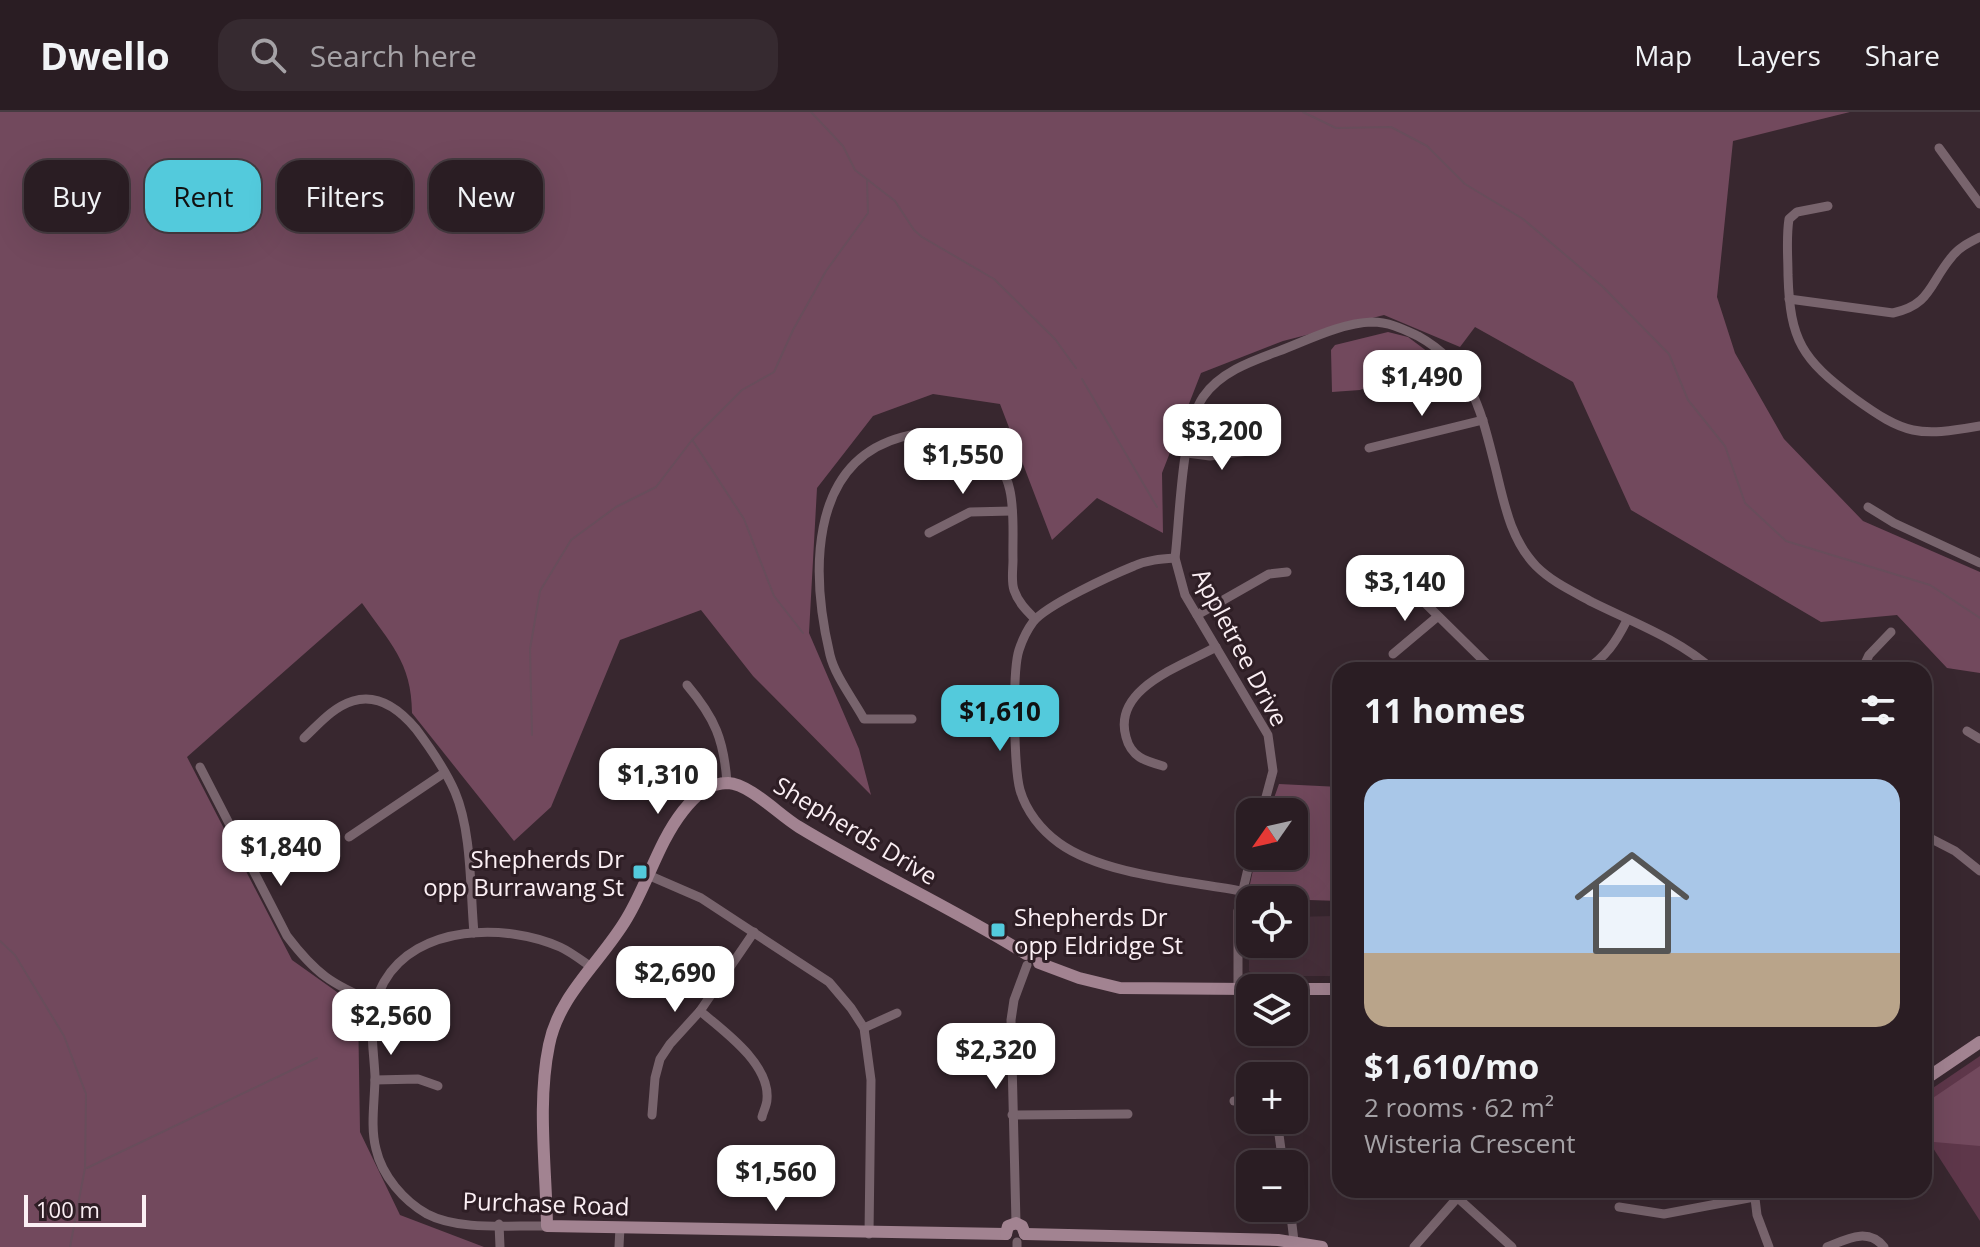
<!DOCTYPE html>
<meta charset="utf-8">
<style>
:root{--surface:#2a1d23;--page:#362a30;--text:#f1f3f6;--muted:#a5a2a6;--line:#463b41;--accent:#53cadc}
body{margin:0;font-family:"Open Sans",sans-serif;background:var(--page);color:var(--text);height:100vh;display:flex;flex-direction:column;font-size:30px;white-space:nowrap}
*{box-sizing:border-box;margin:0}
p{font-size:26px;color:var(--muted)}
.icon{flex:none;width:44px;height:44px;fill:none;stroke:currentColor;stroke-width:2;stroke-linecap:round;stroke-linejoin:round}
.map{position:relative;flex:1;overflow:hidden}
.details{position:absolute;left:1332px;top:550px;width:600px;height:536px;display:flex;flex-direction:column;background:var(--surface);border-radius:24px;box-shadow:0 8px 32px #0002,0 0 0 2px var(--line)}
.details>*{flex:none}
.top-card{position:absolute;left:24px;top:48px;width:760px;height:72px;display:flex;gap:16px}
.needle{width:52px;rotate:236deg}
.buttons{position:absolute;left:1236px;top:686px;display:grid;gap:16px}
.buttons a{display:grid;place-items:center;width:72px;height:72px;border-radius:16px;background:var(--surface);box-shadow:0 8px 32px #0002,0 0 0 2px var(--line);font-size:40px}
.scale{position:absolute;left:24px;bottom:20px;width:122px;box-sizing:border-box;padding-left:8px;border:4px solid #fbeff4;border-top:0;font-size:22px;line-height:28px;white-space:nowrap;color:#fbeff4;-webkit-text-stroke:6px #2e1e25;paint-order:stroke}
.price{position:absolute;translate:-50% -68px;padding:0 18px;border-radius:16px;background:#fff;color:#222;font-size:26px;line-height:52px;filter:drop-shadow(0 2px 4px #0008)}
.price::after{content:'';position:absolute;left:50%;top:48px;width:24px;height:18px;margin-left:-12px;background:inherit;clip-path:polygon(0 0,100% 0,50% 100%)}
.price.selected{background:var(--accent);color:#111}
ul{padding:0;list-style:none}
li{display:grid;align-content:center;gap:16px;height:424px;padding:0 32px}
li+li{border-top:2px solid var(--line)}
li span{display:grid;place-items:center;height:248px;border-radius:24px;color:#555}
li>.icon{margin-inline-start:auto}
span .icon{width:144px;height:144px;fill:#fffc;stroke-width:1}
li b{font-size:34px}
h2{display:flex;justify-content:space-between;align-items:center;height:96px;padding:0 32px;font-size:34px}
.pill{padding:0 28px;border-radius:24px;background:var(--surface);box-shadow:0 8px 32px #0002,0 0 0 2px var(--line);font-size:28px;line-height:72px}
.pill.selected{background:var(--accent);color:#111}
header{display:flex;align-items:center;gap:48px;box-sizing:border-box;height:112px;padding:0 40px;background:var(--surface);border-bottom:2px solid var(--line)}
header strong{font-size:38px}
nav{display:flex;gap:44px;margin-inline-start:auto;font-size:28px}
.search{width:560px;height:72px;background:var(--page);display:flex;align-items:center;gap:20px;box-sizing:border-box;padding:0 28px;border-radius:24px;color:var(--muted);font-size:30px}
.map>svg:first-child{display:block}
</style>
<header>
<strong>Dwello</strong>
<div class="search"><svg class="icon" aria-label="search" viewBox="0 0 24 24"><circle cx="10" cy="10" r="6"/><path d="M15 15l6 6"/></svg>Search here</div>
<nav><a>Map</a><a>Layers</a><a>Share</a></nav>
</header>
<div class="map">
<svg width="1980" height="1135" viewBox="0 0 1980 1135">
<rect width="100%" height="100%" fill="#38272f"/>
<polygon fill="#47303b" points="1333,804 1332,864 1255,864 1249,859 1249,805 1250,832 1294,832 1294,805"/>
<g fill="#5e374a">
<polygon points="1334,678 1340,678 1340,864 1332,864"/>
<polygon points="1980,944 1980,1109 1924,1022 1924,982"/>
</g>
<g fill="#72495d">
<path d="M0,0h1850l-117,29 -16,156 18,56 49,86 79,82 117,51v101l-33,-5 -50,-53 -76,7 -190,-112 -58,-128 -98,-55 -15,20 -76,-32 -101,26 -82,32 -39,100 1,60 -66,-35 -45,42 -52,-136 -67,-10 -60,22 -56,72 -8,145 50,116 12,46 -118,-119 -52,-66 -81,30 -69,167 -37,34 -102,-128c0,-51 -23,-71 -50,-110l-175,154 105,203 66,47 2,125 40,83 84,32h-484z"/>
<polygon points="1388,220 1408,225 1452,258 1443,268 1427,253 1413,251 1386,261 1377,271 1360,278 1332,280 1331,238 1335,233"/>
<polygon points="1279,672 1340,675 1340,789 1247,786 1256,744 1294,744 1294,700 1269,700"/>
<polygon points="1980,954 1980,1034 1934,1030 1924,1016 1924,992"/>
</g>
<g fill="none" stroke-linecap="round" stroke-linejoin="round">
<g stroke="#684d5b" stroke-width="2">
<polyline points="811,0 843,34 855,58 895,89 914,118 922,125 994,167 1055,227 1076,256"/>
<polyline points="1303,0 1336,16 1391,15 1427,34 1465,72 1523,107 1602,174 1669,242 1688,288 1725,334 1745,391 1786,429 1930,473 1980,506"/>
<polyline points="1082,267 1157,395"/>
<polyline points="693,329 744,407 774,484 803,521"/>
<polyline points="532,623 530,537 540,479 571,428 616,395 656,375 692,328 742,278 774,260 793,218 826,159 868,101 867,69"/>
<polyline points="0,829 15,843 64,924 86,982 85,1056 70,1135"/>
<polyline points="87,1056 317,946"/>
</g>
<g stroke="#78646d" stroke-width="9">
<polyline points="1939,36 1980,92"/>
<path d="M1828,94l-31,6 -8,7c-3,19 -1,37 -1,56 2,66 14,84 66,123 51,37 64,39 126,28"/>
<path d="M1789,187l104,14c37,-8 36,-28 57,-54 8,-11 18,-16 30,-22"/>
<polyline points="1369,336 1483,308"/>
<polyline points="1187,341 1210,344 1256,338"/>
<polyline points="1868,395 1894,411 1980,451"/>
<polyline points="929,421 970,400 1012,399"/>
<path d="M1175,446c-14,1 -28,2 -41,8 -22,9 -88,39 -101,56 -6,8 -11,19 -14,28 -7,21 -5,118 1,140 6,21 21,40 39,53 44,32 129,38 182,48"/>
<polyline points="1401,449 1424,490 1493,558"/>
<polyline points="1197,503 1269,462 1287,460"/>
<polyline points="1393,542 1437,505"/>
<path d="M1585,558c21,-13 31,-28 42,-50"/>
<polyline points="1862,558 1869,543 1891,520"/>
<path d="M687,573c28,33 37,55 40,98"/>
<path d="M912,607h-48c-11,-20 -29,-43 -34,-64 -18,-76 -24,-192 72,-218 28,-8 56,-6 81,11 37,27 29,72 30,112 0,9 -2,21 1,30 4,12 12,20 21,29"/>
<polyline points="1967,619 1980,627"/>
<path d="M304,626c15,-14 29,-31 49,-37 26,-8 47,9 63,28 15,20 29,40 39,63 17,40 15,98 19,141"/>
<path d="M1163,654c-18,-5 -32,-9 -37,-29 -14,-49 56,-71 90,-90"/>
<path d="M200,655l87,169c28,37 45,49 88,66"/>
<path d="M1262,700l11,-41 -5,-36 -83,-140 -10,-37c5,-41 6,-128 28,-161 17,-25 49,-36 76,-46 29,-11 62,-28 93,-29 17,0 31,7 46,14 54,30 63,75 77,130 9,36 15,73 41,100 16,16 36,25 56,36 40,20 87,37 121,68"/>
<polyline points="1924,723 1955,739 1980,759"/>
<polyline points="349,725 444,661"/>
<polyline points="648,763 701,786 829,870 851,896 864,916 871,968 869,1122"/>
<polyline points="1238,877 1238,799 1251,744"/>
<path d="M700,899c24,20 70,53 67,88 0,6 -4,13 -5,18"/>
<polyline points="864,916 897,901"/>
<polyline points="375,968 418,967 438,974"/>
<polyline points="1234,989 1250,989"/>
<polyline points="652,1003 655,966 660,947 670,932 700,899 754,820"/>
<polyline points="1012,1003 1128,1002"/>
<polyline points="1277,1008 1283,1052"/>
<polyline points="1449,1078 1512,1135"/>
<polyline points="1754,1078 1757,1103 1769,1135"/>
<polyline points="1619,1095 1664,1102 1754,1085"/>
<polyline points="1290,1096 1294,1129"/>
<polyline points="1016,1111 1011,908 1014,888 1027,853"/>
<polyline points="499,1112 500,1135"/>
<path d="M547,1114c-36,-1 -88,5 -120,-12 -23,-13 -45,-38 -51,-65 -6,-23 -1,-49 -1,-73 -1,-23 -6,-50 0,-72 1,-7 6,-16 9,-22 33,-58 122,-59 176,-35 11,5 21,13 31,20"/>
<polyline points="619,1135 620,1115"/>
<polyline points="1017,1135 1017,1130"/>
<polyline points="1414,1135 1458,1085"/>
<path d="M1827,1135c20,-8 41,-20 57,0"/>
</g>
<g stroke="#a28391" stroke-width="12">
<polyline points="1039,851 1079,866 1120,876 1250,877"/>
<polyline points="1294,877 1340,877"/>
<polyline points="1924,968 1980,930"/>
<path d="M1006,1122l-459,-8c-1,-59 -10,-123 2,-181 10,-51 53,-84 78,-127 21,-35 31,-75 56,-107 12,-15 25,-28 45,-28 22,1 51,32 71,44 74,45 154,81 227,127"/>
<polyline points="1006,1122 1008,1114 1016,1111 1022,1114 1025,1122"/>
<polyline points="1025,1122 1278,1128 1322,1135"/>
</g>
</g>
<g fill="#53cadc" stroke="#2e1e25" stroke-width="3">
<rect x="632" y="752" width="16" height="16" rx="4"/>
<rect x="990" y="810" width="16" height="16" rx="4"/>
</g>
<g text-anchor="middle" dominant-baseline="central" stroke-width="6" stroke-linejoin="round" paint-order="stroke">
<g font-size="24" fill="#fbeff4" stroke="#2e1e25">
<text transform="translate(1241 535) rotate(62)">Appletree Drive</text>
<text transform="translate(856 718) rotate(31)">Shepherds Drive</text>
<text transform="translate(546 1091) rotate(2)">Purchase Road</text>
</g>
<g font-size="24" fill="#fbeff4" stroke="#2e1e25" text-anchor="end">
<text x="624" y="746">Shepherds Dr<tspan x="624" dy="28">opp Burrawang St</tspan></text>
<text x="1014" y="804" text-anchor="start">Shepherds Dr<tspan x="1014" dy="28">opp Eldridge St</tspan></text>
</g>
</g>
</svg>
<div class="buttons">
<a><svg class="needle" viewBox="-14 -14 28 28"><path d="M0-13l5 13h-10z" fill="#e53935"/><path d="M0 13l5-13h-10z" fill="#a5a2a6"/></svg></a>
<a><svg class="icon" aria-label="locate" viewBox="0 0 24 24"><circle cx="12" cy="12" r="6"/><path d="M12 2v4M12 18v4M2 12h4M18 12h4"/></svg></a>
<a><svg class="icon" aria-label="layers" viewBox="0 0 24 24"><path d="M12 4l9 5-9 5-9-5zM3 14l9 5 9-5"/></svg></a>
<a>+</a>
<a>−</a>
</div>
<div class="scale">100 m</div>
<b class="price" style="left:1422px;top:306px">$1,490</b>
<b class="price" style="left:1222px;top:360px">$3,200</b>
<b class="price" style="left:963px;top:384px">$1,550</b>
<b class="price" style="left:1405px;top:511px">$3,140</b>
<b class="price selected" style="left:1000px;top:641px">$1,610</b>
<b class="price" style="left:658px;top:704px">$1,310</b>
<b class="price" style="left:281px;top:776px">$1,840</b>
<b class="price" style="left:675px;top:902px">$2,690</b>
<b class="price" style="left:391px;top:945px">$2,560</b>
<b class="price" style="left:996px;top:979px">$2,320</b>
<b class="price" style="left:776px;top:1101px">$1,560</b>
<div class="top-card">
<a class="pill">Buy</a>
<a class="pill selected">Rent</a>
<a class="pill">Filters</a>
<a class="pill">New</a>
</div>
<section class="details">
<h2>11 homes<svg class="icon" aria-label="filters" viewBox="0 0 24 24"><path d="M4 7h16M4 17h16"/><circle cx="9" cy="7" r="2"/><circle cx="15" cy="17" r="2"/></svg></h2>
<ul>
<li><span style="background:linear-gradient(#a9c7e8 70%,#b9a48a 0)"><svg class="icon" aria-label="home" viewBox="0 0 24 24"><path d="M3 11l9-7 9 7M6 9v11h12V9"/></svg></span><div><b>$1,610/mo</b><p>2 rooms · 62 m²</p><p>Wisteria Crescent</p></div></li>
</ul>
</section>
</div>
